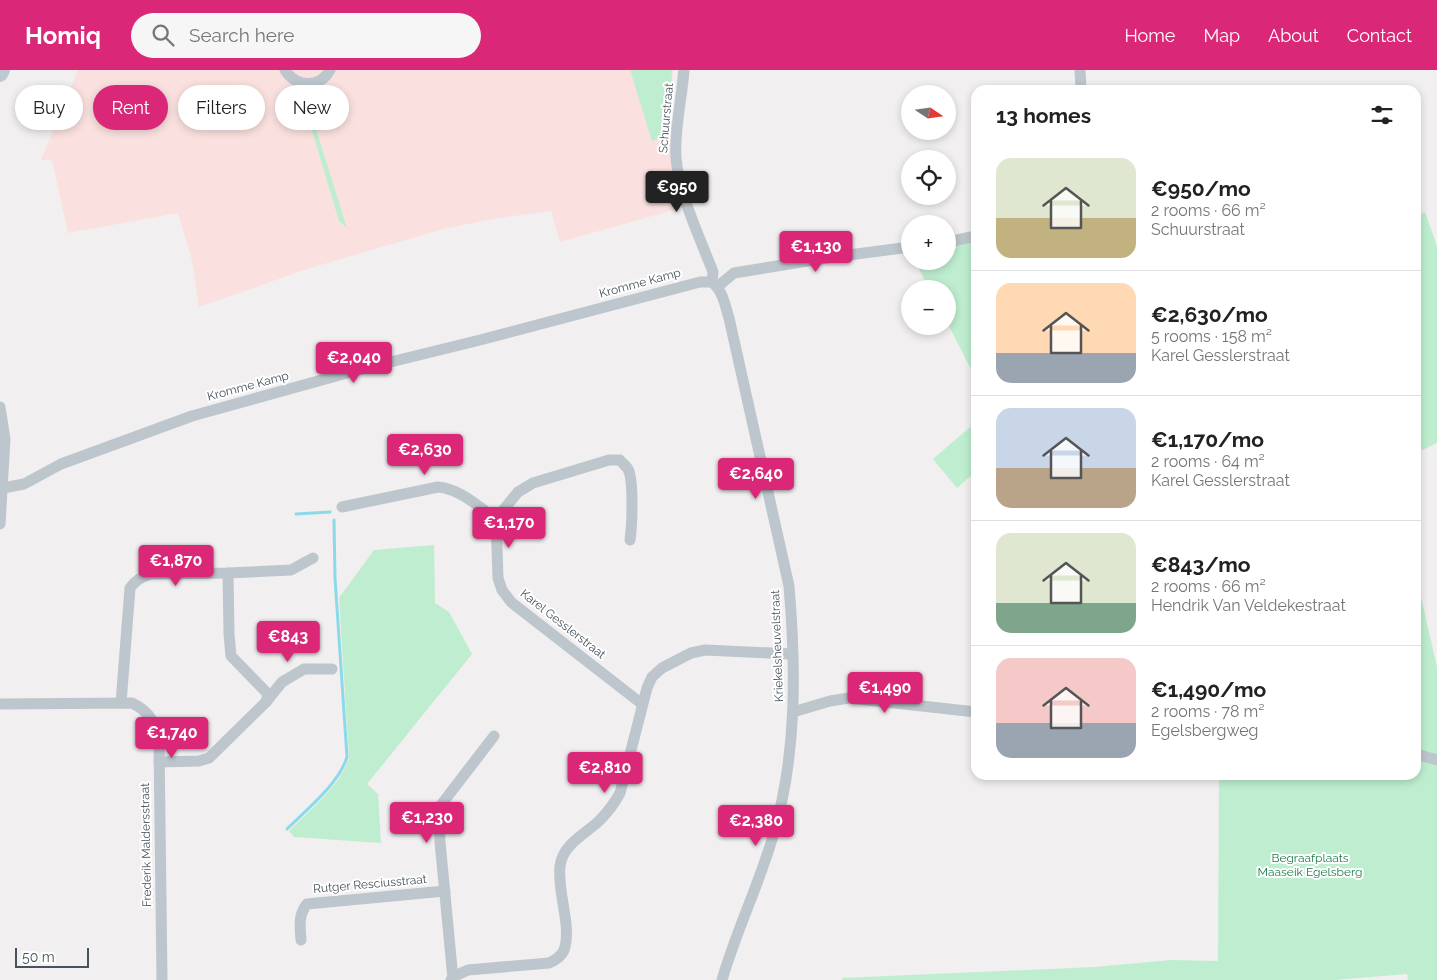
<!DOCTYPE html>
<meta charset="utf-8">
<style>
:root{--surface:#fff;--page:#f6f6f6;--text:#222;--muted:#767676;--line:#e0e0e0;--accent:#db2777}
body{margin:0;font-family:Raleway,sans-serif;background:var(--page);color:var(--text);height:100vh;display:flex;flex-direction:column;font-size:19px;white-space:nowrap}
*{box-sizing:border-box;margin:0}
p{font-size:16px;color:var(--muted)}
.icon{flex:none;width:28px;height:28px;fill:none;stroke:currentColor;stroke-width:2;stroke-linecap:round;stroke-linejoin:round}
.map{position:relative;flex:1;overflow:hidden}
.side{position:absolute;left:971px;top:15px;width:450px;height:695px;display:flex;flex-direction:column;background:var(--surface);border-radius:15px;box-shadow:0 2px 8px #0003}
.side>*{flex:none}
.banner{position:absolute;left:15px;top:15px;width:475px;height:45px;display:flex;gap:10px}
.needle{width:32px;rotate:103deg}
.fabs{position:absolute;left:901px;top:15px;display:grid;gap:10px}
.fabs a{display:grid;place-items:center;width:55px;height:55px;border-radius:50%;background:var(--surface);box-shadow:0 2px 8px #0003;font-size:25px}
.scale{position:absolute;left:15px;bottom:12px;width:74px;box-sizing:border-box;padding-left:5px;border:2px solid #47525c;border-top:0;font-size:14px;line-height:18px;white-space:nowrap;color:#47525c;-webkit-text-stroke:4px #fff;paint-order:stroke}
.price{position:absolute;translate:-50% -42px;padding:0 11px;border-radius:5px;background:var(--accent);color:#fff;font-size:16px;line-height:32px;filter:drop-shadow(0 1px 2px #0008)}
.price::after{content:'';position:absolute;left:50%;top:30px;width:15px;height:11px;margin-left:-8px;background:inherit;clip-path:polygon(0 0,100% 0,50% 100%)}
.price.active{background:#222;color:#fff}
ul{padding:0;list-style:none}
li{display:flex;align-items:center;gap:15px;height:125px;padding:0 25px}
li+li{border-top:1px solid var(--line)}
li span{display:grid;place-items:center;flex:none;width:140px;height:100px;border-radius:15px;color:#555}
li>.icon{margin-inline-start:auto}
span .icon{width:60px;height:60px;fill:#fffc;stroke-width:1}
li b{font-size:21px}
h2{display:flex;justify-content:space-between;align-items:center;height:60px;padding:0 25px;font-size:21px}
.pill{padding:0 18px;border-radius:22px;background:var(--surface);box-shadow:0 2px 8px #0003;font-size:18px;line-height:45px}
.pill.active{background:var(--accent);color:#fff}
header{display:flex;align-items:center;gap:30px;box-sizing:border-box;height:70px;padding:0 25px;background:var(--accent);color:#fff}
header strong{font-size:24px}
nav{display:flex;gap:28px;margin-inline-start:auto;font-size:18px}
.search{width:350px;height:45px;background:var(--page);display:flex;align-items:center;gap:12px;box-sizing:border-box;padding:0 18px;border-radius:28px;color:var(--muted);font-size:19px}
.map>svg:first-child{display:block}
</style>
<header>
<strong>Homiq</strong>
<div class="search"><svg class="icon" aria-label="search" viewBox="0 0 24 24"><circle cx="10" cy="10" r="6"/><path d="M15 15l6 6"/></svg>Search here</div>
<nav><a>Home</a><a>Map</a><a>About</a><a>Contact</a></nav>
</header>
<div class="map">
<svg width="1437" height="910" viewBox="0 0 1437 910">
<rect width="100%" height="100%" fill="#f1efef"/>
<polygon fill="#fae1df" points="78,0 673,0 670,52 672,81 684,137 560,172 551,141 498,148 443,159 307,199 199,237 192,190 178,143 68,163 52,90 41,90"/>
<g fill="#beeecf">
<polygon points="630,0 672,0 669,52 673,52 678,0 681,0 673,61 667,66 652,71"/>
<polygon points="292,15 296,22 297,41 281,46 281,40 289,17"/>
<polygon points="311,43 347,158 339,151 307,44"/>
<polygon points="1425,142 1437,176 1437,373 1416,383 1416,146"/>
<polygon points="976,170 976,309 948,254 948,219 929,219 915,191 948,191 948,175"/>
<polygon points="976,352 976,401 957,418 933,389"/>
<path d="M434,475l1,58 14,9 23,42 -105,130 11,10 3,49 -87,-6 -5,-6c20,-20 52,-46 60,-73l-10,-160 35,-48z"/>
<polygon points="1416,505 1437,597 1437,685 1416,679"/>
<polygon points="1416,688 1437,694 1437,910 1408,910 1407,904 1334,910 842,910 842,908 1095,897 1171,890 1218,891 1219,705 1416,705"/>
</g>
<g fill="none" stroke-linecap="round" stroke-linejoin="round">
<g stroke="#8cd9ea" stroke-width="3">
<polyline points="296,444 330,442"/>
<path d="M287,759c19,-19 52,-45 60,-72l-12,-179 -1,-58"/>
</g>
<g stroke="#bdc6cd" stroke-width="11">
<path d="M285,0c11,17 34,19 45,0"/>
<path d="M684,0c-2,29 -10,59 -8,88 3,36 24,80 37,114l-1,10"/>
<polyline points="1080,0 1081,20"/>
<polyline points="948,172 976,166"/>
<path d="M712,212c11,9 13,23 17,36l60,268c7,83 8,170 -16,250 -14,49 -37,95 -51,144"/>
<polyline points="717,217 734,203 826,188 910,177"/>
<polyline points="0,337 5,369 0,454"/>
<polyline points="3,418 24,414 61,394 192,346 358,300 480,270 700,212 712,212"/>
<path d="M342,437l96,-20c22,2 40,19 58,32"/>
<path d="M630,470c2,-14 4,-59 -2,-71 -2,-3 -6,-6 -8,-9h-11l-76,23 -15,9 -22,27 2,59 4,12 9,12 131,102"/>
<polyline points="266,632 282,612 304,599 332,599"/>
<path d="M121,633l9,-115c6,-8 11,-11 21,-14l77,-1 63,-3 22,-12"/>
<path d="M0,634l132,-1c18,9 24,20 27,39l3,238"/>
<polyline points="793,642 830,631 849,628 976,642"/>
<polyline points="1416,684 1437,690"/>
<polyline points="159,692 199,691 209,688 266,632 268,624 231,586 229,564 228,503"/>
<path d="M301,870c-1,-13 -3,-25 6,-36l138,-13"/>
<polyline points="453,909 440,772 439,747 441,735 494,666"/>
<path d="M451,910l6,-5 11,-5 81,-7c7,-3 14,-7 16,-16 6,-23 -8,-56 -5,-81 3,-22 24,-31 39,-45 9,-9 15,-17 21,-28l27,-105 5,-11 10,-9 29,-15 14,-3 87,4"/>
</g>
<polyline stroke="#bdc8d2" stroke-width="16" points="0,4 2,0"/>
</g>
<g text-anchor="middle" dominant-baseline="central" stroke-width="4" stroke-linejoin="round" paint-order="stroke">
<g font-size="12" fill="#47525c" stroke="#fff">
<text transform="translate(666 48) rotate(-85)">Schuurstraat</text>
<text transform="translate(640 213) rotate(-15)">Kromme Kamp</text>
<text transform="translate(248 316) rotate(-15)">Kromme Kamp</text>
<text transform="translate(563 554) rotate(38)">Karel Gesslerstraat</text>
<text transform="translate(777 576) rotate(-92)">Kriekelsheuvelstraat</text>
<text transform="translate(146 775) rotate(-91)">Frederik Maldersstraat</text>
<text transform="translate(370 814) rotate(-5)">Rutger Resciusstraat</text>
</g>
<g font-size="12" fill="#197c48" stroke="#fff">
<text x="1310" y="788">Begraafplaats<tspan x="1310" dy="14">Maaseik Egelsberg</tspan></text>
</g>
</g>
</svg>
<div class="fabs">
<a><svg class="needle" viewBox="-14 -14 28 28"><path d="M0-13l5 13h-10z" fill="#e53935"/><path d="M0 13l5-13h-10z" fill="#767676"/></svg></a>
<a><svg class="icon" aria-label="locate" viewBox="0 0 24 24"><circle cx="12" cy="12" r="6"/><path d="M12 2v4M12 18v4M2 12h4M18 12h4"/></svg></a>
<a>+</a>
<a>−</a>
</div>
<div class="scale">50 m</div>
<b class="price active" style="left:677px;top:143px">€950</b>
<b class="price" style="left:816px;top:203px">€1,130</b>
<b class="price" style="left:354px;top:314px">€2,040</b>
<b class="price" style="left:425px;top:406px">€2,630</b>
<b class="price" style="left:756px;top:430px">€2,640</b>
<b class="price" style="left:509px;top:479px">€1,170</b>
<b class="price" style="left:176px;top:517px">€1,870</b>
<b class="price" style="left:288px;top:593px">€843</b>
<b class="price" style="left:885px;top:644px">€1,490</b>
<b class="price" style="left:172px;top:689px">€1,740</b>
<b class="price" style="left:605px;top:724px">€2,810</b>
<b class="price" style="left:427px;top:774px">€1,230</b>
<b class="price" style="left:756px;top:777px">€2,380</b>
<div class="banner">
<a class="pill">Buy</a>
<a class="pill active">Rent</a>
<a class="pill">Filters</a>
<a class="pill">New</a>
</div>
<section class="side">
<h2>13 homes<svg class="icon" aria-label="filters" viewBox="0 0 24 24"><path d="M4 7h16M4 17h16"/><circle cx="9" cy="7" r="2"/><circle cx="15" cy="17" r="2"/></svg></h2>
<ul>
<li><span style="background:linear-gradient(#dfe7d0 60%,#c2b280 0)"><svg class="icon" aria-label="home" viewBox="0 0 24 24"><path d="M3 11l9-7 9 7M6 9v11h12V9"/></svg></span><div><b>€950/mo</b><p>2 rooms · 66 m²</p><p>Schuurstraat</p></div></li>
<li><span style="background:linear-gradient(#ffd9b3 70%,#9aa5b1 0)"><svg class="icon" aria-label="home" viewBox="0 0 24 24"><path d="M3 11l9-7 9 7M6 9v11h12V9"/></svg></span><div><b>€2,630/mo</b><p>5 rooms · 158 m²</p><p>Karel Gesslerstraat</p></div></li>
<li><span style="background:linear-gradient(#c9d6e8 60%,#b9a48a 0)"><svg class="icon" aria-label="home" viewBox="0 0 24 24"><path d="M3 11l9-7 9 7M6 9v11h12V9"/></svg></span><div><b>€1,170/mo</b><p>2 rooms · 64 m²</p><p>Karel Gesslerstraat</p></div></li>
<li><span style="background:linear-gradient(#dfe7d0 70%,#7fa58c 0)"><svg class="icon" aria-label="home" viewBox="0 0 24 24"><path d="M3 11l9-7 9 7M6 9v11h12V9"/></svg></span><div><b>€843/mo</b><p>2 rooms · 66 m²</p><p>Hendrik Van Veldekestraat</p></div></li>
<li><span style="background:linear-gradient(#f6c9c9 65%,#9aa5b1 0)"><svg class="icon" aria-label="home" viewBox="0 0 24 24"><path d="M3 11l9-7 9 7M6 9v11h12V9"/></svg></span><div><b>€1,490/mo</b><p>2 rooms · 78 m²</p><p>Egelsbergweg</p></div></li>
</ul>
</section>
</div>
